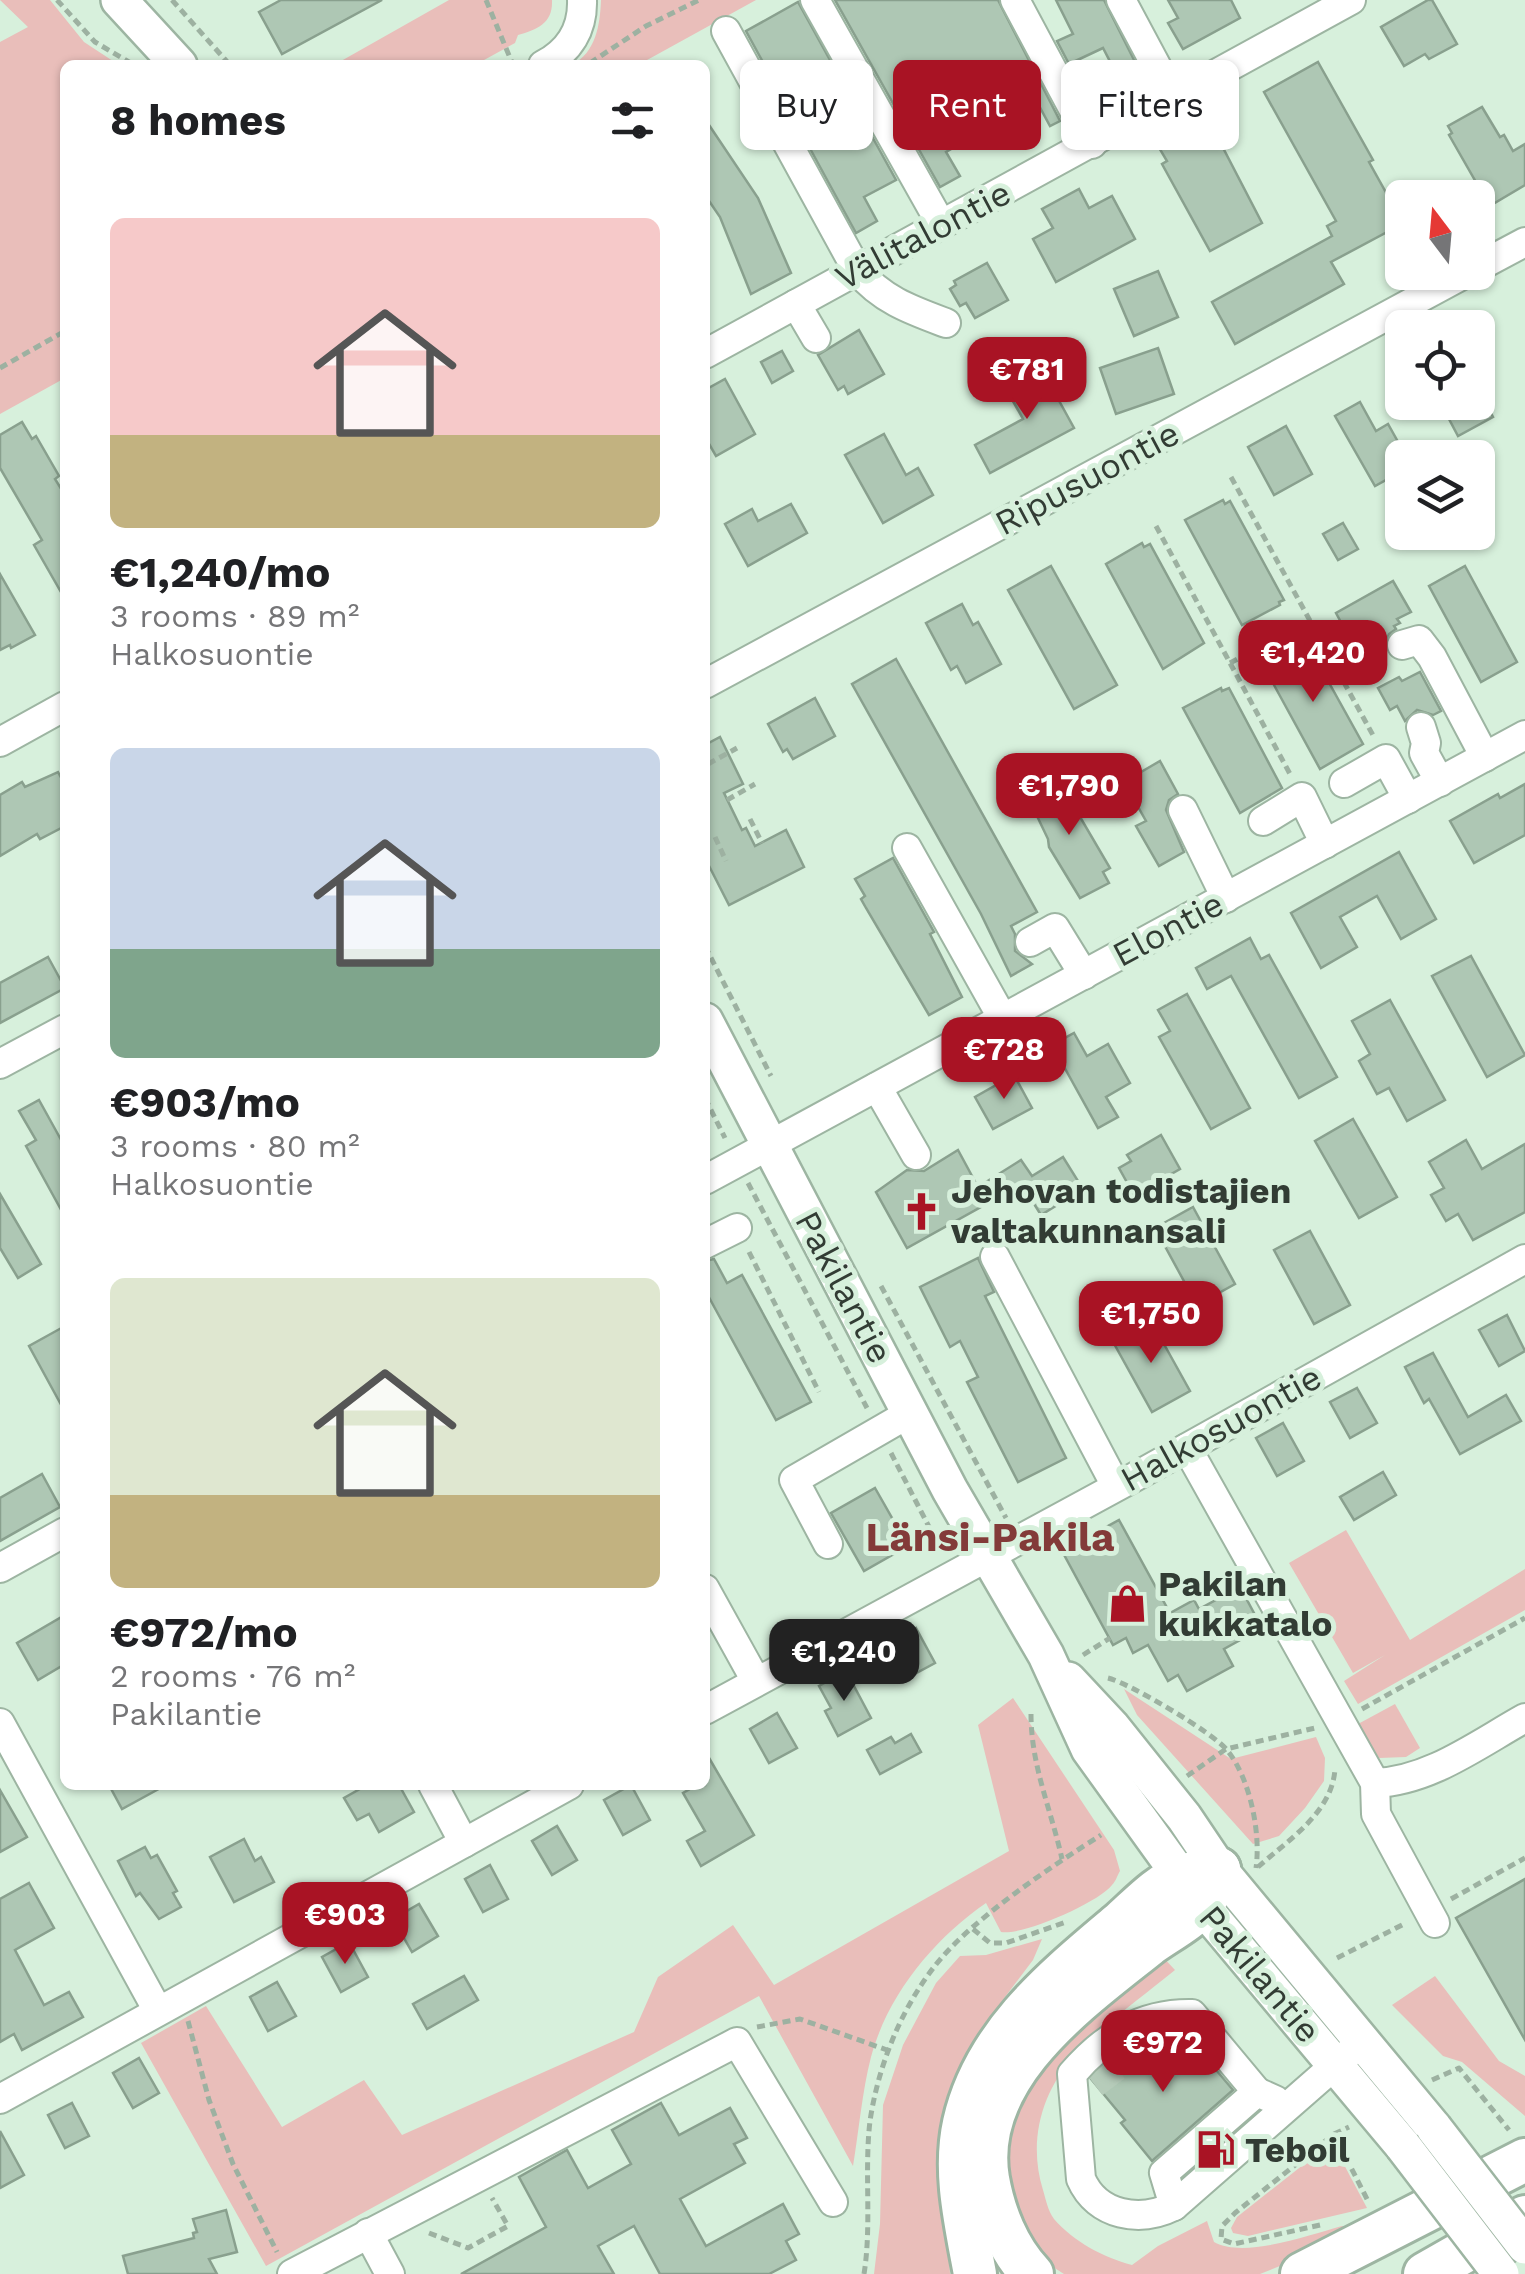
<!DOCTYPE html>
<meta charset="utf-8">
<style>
:root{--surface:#fff;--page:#f6f6f6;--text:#202124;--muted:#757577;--accent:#a91324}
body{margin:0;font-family:"Work Sans",sans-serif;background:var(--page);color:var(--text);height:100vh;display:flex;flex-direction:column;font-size:38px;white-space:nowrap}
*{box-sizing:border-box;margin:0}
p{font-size:32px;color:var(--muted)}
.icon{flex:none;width:55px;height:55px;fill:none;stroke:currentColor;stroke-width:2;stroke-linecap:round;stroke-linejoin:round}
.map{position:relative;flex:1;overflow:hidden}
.sheet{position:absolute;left:60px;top:60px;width:650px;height:1730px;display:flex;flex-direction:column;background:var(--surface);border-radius:15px;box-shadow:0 2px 8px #0004}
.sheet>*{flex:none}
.banner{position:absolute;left:740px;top:60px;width:635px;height:90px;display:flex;gap:20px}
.needle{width:65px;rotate:344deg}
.fabs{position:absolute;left:1385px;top:180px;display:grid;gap:20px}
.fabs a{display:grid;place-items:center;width:110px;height:110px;border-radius:15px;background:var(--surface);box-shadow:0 2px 8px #0004;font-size:50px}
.price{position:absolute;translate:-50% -85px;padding:0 22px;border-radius:20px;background:var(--accent);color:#fff;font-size:32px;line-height:65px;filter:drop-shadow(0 2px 5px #0008)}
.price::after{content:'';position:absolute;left:50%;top:60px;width:30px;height:22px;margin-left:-15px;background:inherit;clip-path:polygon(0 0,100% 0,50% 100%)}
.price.current{background:#222;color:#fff}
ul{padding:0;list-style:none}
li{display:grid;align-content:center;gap:20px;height:530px;padding:0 50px}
li span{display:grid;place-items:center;height:310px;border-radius:15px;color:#555}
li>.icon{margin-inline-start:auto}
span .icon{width:180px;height:180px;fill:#fffc;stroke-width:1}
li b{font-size:42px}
h2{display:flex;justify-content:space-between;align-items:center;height:120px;padding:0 50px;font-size:42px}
.pill{padding:0 35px;border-radius:15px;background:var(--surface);box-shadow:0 2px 8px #0004;font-size:35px;line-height:90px}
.pill.current{background:var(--accent);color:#fff}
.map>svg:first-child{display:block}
</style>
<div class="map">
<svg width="1525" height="2274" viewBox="0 0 1525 2274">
<rect width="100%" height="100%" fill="#d7f0dc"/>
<g fill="#e9beba">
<polygon points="0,0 50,0 84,42 119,65 65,65 65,378 0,414 0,42 28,27"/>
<path d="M449,0h103c1,23 -14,29 -34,35l-3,8 -40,22h-141z"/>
<path d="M601,0h155l-118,65h-66c24,-13 28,-40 29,-65z"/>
<polygon points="1346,1530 1410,1640 1525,1569 1525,1610 1358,1704 1344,1681 1385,1655 1353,1673 1289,1563"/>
<polygon points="1124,1689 1231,1759 1316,1737 1325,1758 1324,1781 1305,1808 1279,1836 1253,1844 1137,1715"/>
<path d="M1013,1698l101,152 6,21c-3,5 -4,10 -8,14 -14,18 -90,51 -111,47l-15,-29c-52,36 -98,91 -115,154 -9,35 -12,73 -18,109l-94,-170 -493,270 -125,-223 65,-37 76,121 82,-47 38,55 232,-103 24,-55 75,-52 41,60 235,-134 -31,-126z"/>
<polygon points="1395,1704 1420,1748 1406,1757 1379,1758 1358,1724"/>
<polygon points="1042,1939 1033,1960 1002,2001 956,2095 947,2220 950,2274 874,2274 880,2224 883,2105 903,2045 936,1983 960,1956 986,1955"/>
<path d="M1160,1954l15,16c-33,27 -71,54 -100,85 -34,37 -47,87 -32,135 3,10 5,21 11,29 20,23 49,38 78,46l26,-19 49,-25 7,21c30,17 95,-7 128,-16l6,2 -46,29 -42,17h-196l-22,-14 -20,-27 -19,-61 7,-55 22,-44z"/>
<polygon points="1435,1976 1499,2061 1525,2076 1525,2116 1462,2062 1443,2056 1392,2005"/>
<polygon points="1332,2142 1367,2208 1248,2236 1233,2233 1231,2228 1237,2217"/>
</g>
<g fill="#aec7b4" stroke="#89a08e" stroke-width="2.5">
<polygon points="281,0 382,0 282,54 259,12"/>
<polygon points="835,0 998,0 1060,121 1050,126 1037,102 987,129 946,152 960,176 940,187"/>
<polygon points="1056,0 1104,0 1135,62 1116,73 1103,48 1069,64 1057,41 1073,34"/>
<polygon points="1168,0 1231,0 1240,18 1183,49 1168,23 1178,18"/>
<polygon points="1428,0 1432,0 1457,44 1429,59 1425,54 1404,66 1381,27"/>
<polygon points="798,2 896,180 864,197 877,221 856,233 746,31"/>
<polygon points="1318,62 1373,160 1369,162 1393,205 1402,200 1402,224 1331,262 1344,284 1235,344 1212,302 1332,236 1327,226 1336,221 1264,92"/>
<polygon points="1482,107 1500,137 1504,135 1513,151 1525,144 1525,185 1493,204 1484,187 1480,189 1449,135 1452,133 1448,126"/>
<polygon points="705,119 758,198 791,273 751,294 720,217 705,195"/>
<polygon points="1199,123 1214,148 1221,144 1262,223 1210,251 1162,164 1167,161 1158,146"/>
<polygon points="1079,189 1089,208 1112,196 1135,239 1056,282 1033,239 1053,228 1042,209"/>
<polygon points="987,263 1008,300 975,318 966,303 960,306 950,289 956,285 954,281"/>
<polygon points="1158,271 1178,317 1134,336 1114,289"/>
<polygon points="859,330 884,374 848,394 844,386 838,390 818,355"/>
<polygon points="1158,348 1174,394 1116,414 1100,368"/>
<polygon points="782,351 793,371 772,383 761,362"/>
<polygon points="1041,368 1074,428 990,473 975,445 1023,419 1005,387"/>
<polygon points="725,379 755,434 716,456 705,437 705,390"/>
<polygon points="1360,402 1376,431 1388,424 1402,449 1402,471 1375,486 1335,416"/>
<polygon points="1440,402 1485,402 1493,417 1458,436"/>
<polygon points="22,422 32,439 36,436 59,476 55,479 65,495 65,599 34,545 42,540 0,468 0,435"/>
<polygon points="1286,426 1312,474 1274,495 1248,447"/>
<polygon points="884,434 906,475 918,468 933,495 883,523 845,455"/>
<polygon points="1223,500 1225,504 1230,501 1284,600 1279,602 1280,605 1242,625 1185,520"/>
<polygon points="791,504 807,533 748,566 725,524 752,509 758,521"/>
<polygon points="1343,523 1358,549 1338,560 1323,534"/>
<polygon points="1142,543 1144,547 1150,544 1204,643 1163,669 1106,564"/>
<polygon points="1051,566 1117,685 1074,709 1008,590"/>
<polygon points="1465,566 1517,662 1481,682 1429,586"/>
<polygon points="0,574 35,635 11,648 10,645 0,650"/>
<polygon points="1393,581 1411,612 1397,619 1400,623 1394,626 1396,629 1389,634 1385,643 1380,646 1375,637 1355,648 1336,613"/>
<polygon points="962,604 973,625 978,622 1001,664 966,683 957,666 951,670 926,623"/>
<polygon points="1301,644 1303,648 1308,645 1363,744 1320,769 1263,665"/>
<polygon points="896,659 1037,912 1011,926 1015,934 1015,951 1032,964 1011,976 981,914 852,684"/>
<polygon points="1420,672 1441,711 1433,715 1417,710 1405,721 1397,706 1390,710 1378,688 1399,677 1402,681"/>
<polygon points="1221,688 1222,691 1229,688 1282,788 1240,813 1183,708"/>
<polygon points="815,698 835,736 793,759 787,749 783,752 768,724"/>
<polygon points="720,737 743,784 724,793 742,830 746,828 755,846 786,830 804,867 729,905 705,858 705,745"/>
<polygon points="1160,761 1178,794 1169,800 1166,810 1184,852 1159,866 1136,826 1146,821 1124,782"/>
<polygon points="58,772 65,785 65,826 40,839 37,834 0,856 0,795 22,782 25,787"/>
<polygon points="1056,776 1110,868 1103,872 1109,883 1080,898 1049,847 1048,839 1026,793"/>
<polygon points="1525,784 1525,835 1474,863 1450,821 1498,794 1500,798"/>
<polygon points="1399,852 1436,919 1401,939 1377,896 1340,917 1357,947 1321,968 1291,913"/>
<polygon points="893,858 934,932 930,934 962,997 929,1015 866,908 861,899 865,896 855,879"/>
<polygon points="1250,938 1261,959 1269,955 1337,1077 1299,1098 1231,976 1207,989 1196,968"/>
<polygon points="1471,956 1525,1055 1487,1077 1432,976"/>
<polygon points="48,957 65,988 0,1023 0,983"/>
<polygon points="1187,994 1250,1108 1211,1129 1159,1037 1170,1031 1158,1010"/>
<polygon points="1390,1000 1445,1100 1407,1121 1389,1088 1377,1094 1359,1061 1370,1054 1352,1021"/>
<polygon points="1074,1033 1087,1056 1108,1044 1130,1083 1106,1097 1118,1117 1098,1128 1052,1045"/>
<polygon points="1014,1075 1032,1108 993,1129 975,1097"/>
<polygon points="39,1100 65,1147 65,1217 26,1146 36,1140 19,1111"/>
<polygon points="1353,1119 1397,1197 1359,1218 1315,1141"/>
<polygon points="1161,1135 1180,1169 1134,1195 1119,1168 1131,1161 1127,1155"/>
<polygon points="1466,1140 1482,1169 1525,1144 1525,1212 1473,1240 1458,1214 1446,1221 1431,1195 1444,1188 1429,1162"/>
<polygon points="958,1150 978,1187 1021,1160 1032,1176 1063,1157 1083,1189 1041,1215 1026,1191 1015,1198 1010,1191 907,1248 876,1192 907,1170 924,1171"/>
<polygon points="0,1194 41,1264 18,1278 0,1248"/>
<polygon points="1193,1207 1235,1284 1197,1305 1155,1228"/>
<polygon points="1310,1231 1350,1305 1314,1324 1274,1250"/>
<polygon points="978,1258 994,1292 985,1296 1066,1458 1018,1482 967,1382 978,1377 960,1341 950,1347 920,1287"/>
<polygon points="714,1259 727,1283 742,1275 811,1402 776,1420 705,1290 705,1261"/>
<polygon points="1507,1315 1525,1351 1499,1366 1479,1330"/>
<polygon points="1150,1319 1190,1391 1152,1412 1112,1340"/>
<polygon points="65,1326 65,1412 29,1346"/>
<polygon points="1433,1353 1468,1417 1506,1395 1521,1421 1460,1454 1429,1399 1424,1403 1405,1367"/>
<polygon points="1357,1388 1377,1423 1350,1438 1330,1402"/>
<polygon points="1283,1423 1304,1461 1277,1476 1256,1438"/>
<polygon points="1383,1472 1396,1495 1354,1520 1340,1497"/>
<polygon points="42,1474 60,1507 0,1541 0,1498"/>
<polygon points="875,1488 908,1546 864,1571 831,1513"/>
<polygon points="1119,1520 1170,1613 1194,1600 1199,1609 1240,1587 1262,1628 1224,1649 1233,1666 1187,1691 1178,1675 1168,1681 1148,1645 1133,1653 1126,1638 1113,1645 1062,1551"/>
<polygon points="65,1615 65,1664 38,1680 17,1643"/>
<polygon points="916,1628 935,1663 907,1678 888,1642"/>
<polygon points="846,1671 871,1718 838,1736 825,1711 831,1708 819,1686"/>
<polygon points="777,1713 797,1748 769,1763 750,1729"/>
<polygon points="911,1734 921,1752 880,1774 867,1750 891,1737 895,1743"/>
<polygon points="705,1751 754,1835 701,1866 687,1841 705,1831 683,1793 697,1785 705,1785"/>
<polygon points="109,1785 166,1785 122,1809"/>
<polygon points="367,1785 399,1785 414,1812 379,1832 369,1814 357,1820 344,1798"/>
<polygon points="631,1785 650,1820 623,1835 604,1800"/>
<polygon points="0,1790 27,1837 0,1852"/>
<polygon points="557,1826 577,1860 552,1875 532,1841"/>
<polygon points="244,1839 255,1861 261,1857 274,1882 234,1902 210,1857"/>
<polygon points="145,1847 151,1858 157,1855 177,1891 173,1893 181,1907 159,1919 140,1893 136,1896 118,1861"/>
<polygon points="490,1865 508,1899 483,1912 465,1879"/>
<polygon points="1525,1879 1525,2040 1456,1918"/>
<polygon points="29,1883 54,1928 15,1950 44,2005 69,1992 83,2017 22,2050 14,2034 0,2042 0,1899"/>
<polygon points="419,1904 438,1936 412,1952 393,1919"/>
<polygon points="349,1942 368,1977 341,1992 322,1957"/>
<polygon points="464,1976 478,2000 427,2029 413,2004"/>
<polygon points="277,1982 296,2016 268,2031 250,1997"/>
<polygon points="1189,2038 1233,2090 1152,2161 1121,2123 1125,2120 1091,2079 1119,2054 1127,2067 1138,2069"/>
<polygon points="139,2058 159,2093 133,2108 113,2073"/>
<polygon points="72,2103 89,2136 65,2148 48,2115"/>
<polygon points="661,2103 679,2135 730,2108 747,2138 734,2144 745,2163 680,2199 706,2246 783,2204 799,2234 786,2241 796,2260 769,2274 660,2274 634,2226 598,2246 614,2274 461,2274 546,2227 519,2177 567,2150 588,2188 631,2164 612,2130"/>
<polygon points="0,2131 24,2175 0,2188"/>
<polygon points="226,2210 237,2252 209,2259 217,2274 128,2274 123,2256 194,2238 193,2233 197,2232 193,2219"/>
</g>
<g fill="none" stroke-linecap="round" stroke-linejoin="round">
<polyline stroke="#b6ccba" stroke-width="28" stroke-dasharray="28 14" stroke-linecap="butt" points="1094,2084 1136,2052"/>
<defs>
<g id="minor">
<polyline points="815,0 941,224"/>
<polyline points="1015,0 1092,144"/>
<polyline points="1121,0 1174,99"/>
<path d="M726,31l131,239c25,30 54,40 89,53"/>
<path d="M543,65c27,-14 40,-36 39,-65"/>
<polyline points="1478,267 1525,242"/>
<polyline points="796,304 816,338"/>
<polyline points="705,354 1351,0"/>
<polyline points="1402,645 1419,640 1432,657 1485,757"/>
<polyline points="705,684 1468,272"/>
<polyline points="1421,727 1426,743 1424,753 1440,782"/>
<polyline points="0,742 65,706"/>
<polyline points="1344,783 1386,759 1408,799"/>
<polyline points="1183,810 1226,898"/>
<polyline points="1263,821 1302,797 1325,844"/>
<polyline points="907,848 1003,1019"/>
<polyline points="1030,942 1055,928 1084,975"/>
<polyline points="0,1064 65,1029"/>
<polyline points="877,1087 916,1155"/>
<polyline points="705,1180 1525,735"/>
<polyline points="705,1244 737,1228"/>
<polyline points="995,1257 1116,1486"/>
<polyline points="1187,1448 1375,1783 1376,1814 1435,1923"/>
<polyline points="828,1544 794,1480 910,1413"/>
<polyline points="0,1568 65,1532"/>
<polyline points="705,1589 756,1681"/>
<polyline points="705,1710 1131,1479 1525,1259"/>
<polyline points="0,1723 158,2011"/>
<path d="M1375,1783c55,-2 103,-39 150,-65"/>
<polyline points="433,1785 464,1843"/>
<polyline points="1136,2052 1187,2018"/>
<path d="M1257,2092l-65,-78c-51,-1 -88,23 -120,60l9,105c16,37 59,44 93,27l176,-154"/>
<polyline points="0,2099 569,1785"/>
<polyline points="1174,2206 1164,2173 1257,2092 1275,2100"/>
<polyline points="368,2233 390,2274"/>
<polyline points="292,2274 737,2042 833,2202"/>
</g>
<g id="major">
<polyline points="119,0 179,65"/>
<polyline points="705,1021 950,1490 1046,1655 1089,1749 1202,1906 1403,2146"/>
<polyline points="1068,1680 1112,1727 1184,1817 1219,1869 1434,2128"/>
</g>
<g id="highway">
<path d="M975,2274c-9,-49 -22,-102 -11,-151 20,-89 92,-146 157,-201 17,-15 39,-39 61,-46 11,-4 25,-5 37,-7"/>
<path d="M1032,2274c-24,-25 -38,-61 -44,-95 -17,-103 91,-178 161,-234 16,-12 42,-25 54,-41 7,-10 11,-24 16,-35"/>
<polyline points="1302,2274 1525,2160"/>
<polyline points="1425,2274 1525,2217"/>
</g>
</defs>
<use href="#minor" stroke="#9db5a2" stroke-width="32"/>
<use href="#major" stroke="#9db5a2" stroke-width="40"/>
<use href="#highway" stroke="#9db5a2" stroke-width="48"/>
<g stroke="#9db1a1" stroke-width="5" stroke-dasharray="8 5" stroke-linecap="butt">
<polyline points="57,0 95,42 134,65"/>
<polyline points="172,0 230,65"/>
<polyline points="486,0 513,65"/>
<polyline points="590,63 646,26 699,0"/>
<polyline points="0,368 65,331"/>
<polyline points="1231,477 1374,737"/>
<polyline points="1156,526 1290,774"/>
<polyline points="1230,663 1310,621"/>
<polyline points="708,764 737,748"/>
<polyline points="727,800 755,784"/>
<polyline points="750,819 762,843"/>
<polyline points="715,837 726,861"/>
<polyline points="705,946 771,1076"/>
<polyline points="705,1098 725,1138"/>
<polyline points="748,1183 867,1408"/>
<polyline points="749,1252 819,1392"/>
<polyline points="881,1286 1006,1518"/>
<polyline points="891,1453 943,1554"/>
<polyline points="1083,1655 1110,1638"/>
<path d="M1108,1678c23,6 104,54 119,72 23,28 34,83 29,118"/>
<polyline points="1362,1709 1525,1618"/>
<path d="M1031,1714c0,52 20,95 31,145"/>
<polyline points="1187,1776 1226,1749 1315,1728"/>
<path d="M1258,1867c30,-27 74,-54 77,-98"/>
<polyline points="1451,1899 1525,1858"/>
<polyline points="973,1929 990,1943 1006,1943 1066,1922"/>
<polyline points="1337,1958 1406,1923"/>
<polyline points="188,2021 209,2100 233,2164 277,2252"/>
<polyline points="757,2027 800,2019 887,2050"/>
<polyline points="1432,2080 1459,2068 1509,2130"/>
<polyline points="1334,2134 1369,2203"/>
<polyline points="1320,2225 1234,2244 1221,2239 1222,2226 1235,2213 1334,2134 1349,2127"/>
<polyline points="429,2233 468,2248 508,2226 492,2198"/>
<path d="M864,2274c8,-50 0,-102 6,-153 8,-54 30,-110 64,-154 35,-46 118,-101 167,-132"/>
</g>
<use href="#minor" stroke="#fff" stroke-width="28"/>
<use href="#major" stroke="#fff" stroke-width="35"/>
<use href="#highway" stroke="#fff" stroke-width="42"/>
<defs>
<g id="major-bridge">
<polyline points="1434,2128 1525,2246"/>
<polyline points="1403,2146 1501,2274"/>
</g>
</defs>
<use href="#major-bridge" stroke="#9db5a2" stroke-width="40" stroke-linecap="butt"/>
<use href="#major-bridge" stroke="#fff" stroke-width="35"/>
</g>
<defs>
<symbol id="church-bare" viewBox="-9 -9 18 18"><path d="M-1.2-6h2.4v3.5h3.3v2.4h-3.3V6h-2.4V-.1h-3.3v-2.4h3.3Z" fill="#a91324" stroke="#d7f0dc" stroke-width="2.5" paint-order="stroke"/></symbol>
<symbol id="shop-bare" viewBox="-9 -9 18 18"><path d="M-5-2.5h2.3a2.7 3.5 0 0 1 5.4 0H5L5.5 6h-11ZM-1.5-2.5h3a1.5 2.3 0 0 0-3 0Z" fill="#a91324" stroke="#d7f0dc" stroke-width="2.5" paint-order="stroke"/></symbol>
<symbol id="fuel-bare" viewBox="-9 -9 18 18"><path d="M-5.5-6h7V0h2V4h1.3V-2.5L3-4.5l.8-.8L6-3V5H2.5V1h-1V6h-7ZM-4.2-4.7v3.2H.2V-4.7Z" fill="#a91324" stroke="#d7f0dc" stroke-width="2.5" paint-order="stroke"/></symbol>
</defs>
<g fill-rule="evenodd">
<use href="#church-bare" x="894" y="1184" width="55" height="55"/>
<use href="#shop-bare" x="1100" y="1576" width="55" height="55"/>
<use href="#fuel-bare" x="1188" y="2122" width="55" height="55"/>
</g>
<g text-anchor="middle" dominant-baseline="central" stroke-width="10" stroke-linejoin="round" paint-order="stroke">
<g font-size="35" fill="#323c34" stroke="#d7f0dc">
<text transform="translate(923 235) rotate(-28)">Välitalontie</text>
<text transform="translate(1087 478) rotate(-28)">Ripusuontie</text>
<text transform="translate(1168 929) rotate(-28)">Elontie</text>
<text transform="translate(844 1287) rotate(62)">Pakilantie</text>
<text transform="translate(1221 1428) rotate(-29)">Halkosuontie</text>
<text transform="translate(1260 1974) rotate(50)">Pakilantie</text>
</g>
<g font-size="35" font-weight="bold" fill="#323c34" stroke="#d7f0dc" text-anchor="start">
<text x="951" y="1191">Jehovan todistajien<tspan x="951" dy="40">valtakunnansali</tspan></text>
<text x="1158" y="1584">Pakilan<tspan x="1158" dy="40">kukkatalo</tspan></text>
<text x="1245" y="2150">Teboil</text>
</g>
<g font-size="40" font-weight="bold" fill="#833b39" stroke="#d7f0dc">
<text x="990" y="1537">Länsi-Pakila</text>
</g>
</g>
</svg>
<div class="fabs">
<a><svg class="needle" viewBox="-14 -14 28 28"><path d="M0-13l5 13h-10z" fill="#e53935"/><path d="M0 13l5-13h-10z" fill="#757577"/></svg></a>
<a><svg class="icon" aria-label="locate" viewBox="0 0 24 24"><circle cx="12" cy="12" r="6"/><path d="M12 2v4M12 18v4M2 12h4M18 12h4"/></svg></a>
<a><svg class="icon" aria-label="layers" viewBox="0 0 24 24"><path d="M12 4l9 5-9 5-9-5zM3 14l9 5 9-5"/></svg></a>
</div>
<b class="price" style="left:1027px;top:422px">€781</b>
<b class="price" style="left:1313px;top:705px">€1,420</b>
<b class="price" style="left:1069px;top:838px">€1,790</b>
<b class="price" style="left:1004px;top:1102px">€728</b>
<b class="price" style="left:1151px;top:1366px">€1,750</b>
<b class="price current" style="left:844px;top:1704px">€1,240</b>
<b class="price" style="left:345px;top:1967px">€903</b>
<b class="price" style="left:1163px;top:2095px">€972</b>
<div class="banner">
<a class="pill">Buy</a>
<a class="pill current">Rent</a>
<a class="pill">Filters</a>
</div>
<section class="sheet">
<h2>8 homes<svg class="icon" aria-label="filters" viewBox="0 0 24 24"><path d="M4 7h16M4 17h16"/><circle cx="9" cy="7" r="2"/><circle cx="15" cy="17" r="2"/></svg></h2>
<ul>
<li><span style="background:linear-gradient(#f6c9c9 70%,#c2b280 0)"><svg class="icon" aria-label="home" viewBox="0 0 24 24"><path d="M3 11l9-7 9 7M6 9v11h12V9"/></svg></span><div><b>€1,240/mo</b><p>3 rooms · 89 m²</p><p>Halkosuontie</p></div></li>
<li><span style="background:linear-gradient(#c9d6e8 65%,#7fa58c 0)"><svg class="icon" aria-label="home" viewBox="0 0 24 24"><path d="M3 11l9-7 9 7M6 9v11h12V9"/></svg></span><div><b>€903/mo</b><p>3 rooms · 80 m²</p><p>Halkosuontie</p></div></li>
<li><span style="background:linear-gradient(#dfe7d0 70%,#c2b280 0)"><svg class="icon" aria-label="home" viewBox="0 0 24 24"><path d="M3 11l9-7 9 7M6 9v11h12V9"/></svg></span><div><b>€972/mo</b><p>2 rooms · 76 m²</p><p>Pakilantie</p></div></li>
</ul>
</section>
</div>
